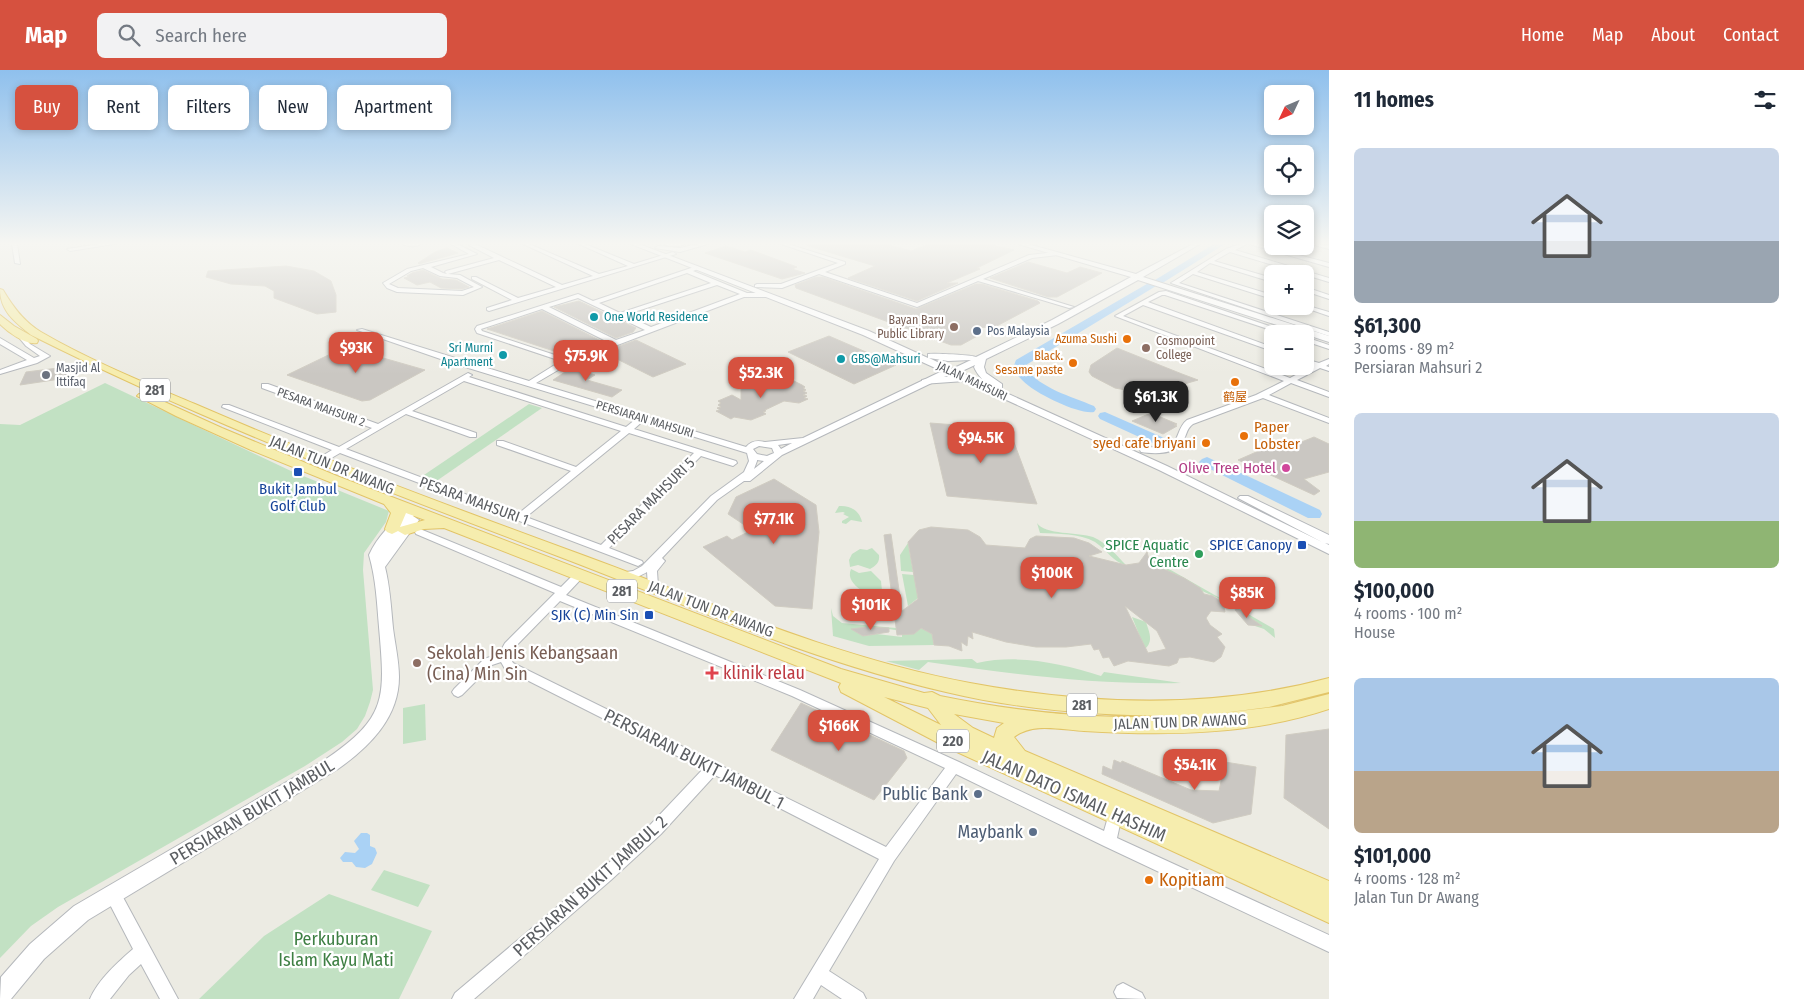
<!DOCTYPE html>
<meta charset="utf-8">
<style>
:root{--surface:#fff;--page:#f2f2f3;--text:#1f2937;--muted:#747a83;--accent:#d6513f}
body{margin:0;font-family:"Fira Sans Condensed","Noto Sans SC",sans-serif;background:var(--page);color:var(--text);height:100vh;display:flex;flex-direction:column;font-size:19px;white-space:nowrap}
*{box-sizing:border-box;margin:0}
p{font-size:16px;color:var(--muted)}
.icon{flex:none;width:28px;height:28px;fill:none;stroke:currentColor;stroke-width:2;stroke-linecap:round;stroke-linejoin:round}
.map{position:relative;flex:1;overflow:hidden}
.panel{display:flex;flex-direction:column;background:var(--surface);width:475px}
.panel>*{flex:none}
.banner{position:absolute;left:15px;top:15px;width:475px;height:45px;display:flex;gap:10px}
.needle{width:32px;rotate:226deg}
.buttons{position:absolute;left:1264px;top:15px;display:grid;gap:10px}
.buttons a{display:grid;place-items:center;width:50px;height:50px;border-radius:8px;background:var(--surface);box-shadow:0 2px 8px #0003;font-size:25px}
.price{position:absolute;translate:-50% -42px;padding:0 11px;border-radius:10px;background:var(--accent);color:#fff;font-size:16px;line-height:32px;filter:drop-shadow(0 1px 2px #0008)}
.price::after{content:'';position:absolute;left:50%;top:30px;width:15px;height:11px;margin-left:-8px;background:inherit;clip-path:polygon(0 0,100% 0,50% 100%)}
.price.current{background:#222;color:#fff}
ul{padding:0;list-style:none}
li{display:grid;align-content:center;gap:10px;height:265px;padding:0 25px}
li span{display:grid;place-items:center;height:155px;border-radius:8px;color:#555}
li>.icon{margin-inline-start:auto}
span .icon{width:90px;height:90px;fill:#fffc;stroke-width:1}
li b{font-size:21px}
h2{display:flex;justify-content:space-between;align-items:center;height:60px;padding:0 25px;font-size:21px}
.tag{padding:0 18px;border-radius:8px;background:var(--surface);box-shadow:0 2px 8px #0003;font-size:18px;line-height:45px}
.tag.current{background:var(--accent);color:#fff}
header{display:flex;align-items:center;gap:30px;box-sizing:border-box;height:70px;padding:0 25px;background:var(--accent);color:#fff}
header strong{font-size:24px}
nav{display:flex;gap:28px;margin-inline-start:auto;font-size:18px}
.search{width:350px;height:45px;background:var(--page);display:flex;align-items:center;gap:12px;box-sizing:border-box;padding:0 18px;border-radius:8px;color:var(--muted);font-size:19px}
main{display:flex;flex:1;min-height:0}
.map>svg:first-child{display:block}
</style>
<header>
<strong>Map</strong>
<div class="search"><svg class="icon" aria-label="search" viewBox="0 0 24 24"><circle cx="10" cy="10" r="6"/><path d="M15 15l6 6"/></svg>Search here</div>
<nav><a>Home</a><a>Map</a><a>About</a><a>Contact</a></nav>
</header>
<main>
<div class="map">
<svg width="1329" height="929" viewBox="0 0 1329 929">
<rect width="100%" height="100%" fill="#ecebe3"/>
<g fill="#c2e1c3">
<polygon points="105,313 291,401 389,441 386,452 364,483 363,500 373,620 370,632 365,646 357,659 342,672 305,696 58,837 31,856 0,888 0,354 20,355"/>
<polygon points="529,334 542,338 435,412 421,407"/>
<path d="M839,436c11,-1 21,5 23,16l-11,-2 -5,4 -4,-1v-2l7,-4 -6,-3 2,-1 -2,-1 -8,1z"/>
<path d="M1037,453c7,12 42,9 56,14 14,6 23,18 33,28 -12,-2 -20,-16 -31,-23 -16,-9 -37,-8 -55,-9z"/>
<polygon points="908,473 913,502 901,501 900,485"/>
<path d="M872,478l7,7c1,7 -3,11 -9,14l-12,-4 -8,2 -1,-7 3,-6 8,-5 7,1z"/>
<polygon points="1148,487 1274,559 1275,568 1264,559 1252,555 1256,555 1240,541 1224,534 1218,528 1202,521 1179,506 1151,494"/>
<path d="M851,499l8,4 12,-2 10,10 1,10 -21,-1c-7,-5 -14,-12 -10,-21z"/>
<polygon points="902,504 914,505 918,528 908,536"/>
<polygon points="860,524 863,526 863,530 867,533 873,528 881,530 881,525 884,530 880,534 870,537 871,544 869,547 861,547 855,544 862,537 857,528"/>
<polygon points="831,538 833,546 842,553 896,558 902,561 875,557 853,560 863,566 877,564 902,567 902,564 914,564 918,558 921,558 932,564 934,575 869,576 833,566"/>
<path d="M1132,547l14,5c3,10 8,19 -1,27z"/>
<path d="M972,589l5,4c42,-9 84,0 124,13l3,-4 77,11c-85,2 -169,-9 -253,-21l-9,8 -33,-9z"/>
<polygon points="425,634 426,670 403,674 403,638"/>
<polygon points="384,800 430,815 418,837 371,820"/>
<polygon points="329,824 432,861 399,929 199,929 264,866"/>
</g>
<polygon fill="#aad2f5" points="361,763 367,763 370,765 370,776 375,778 377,783 372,794 365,798 356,797 352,792 343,792 340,788 345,782 355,783 359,779 354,771"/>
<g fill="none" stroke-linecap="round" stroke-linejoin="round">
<g fill="#aad2f5" fill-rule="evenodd">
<polygon points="1214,174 1225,174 1164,212 1160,213 1155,210"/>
<path d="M1152,211l5,3 -1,2 -130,79 -1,3c17,21 45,28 69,38l2,3 -2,3c-14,3 -54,-17 -65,-26 -7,-5 -12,-11 -16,-18l3,-8z"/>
<polygon points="1105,342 1171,371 1173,374 1171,377 1161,377 1100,349 1098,346 1100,343"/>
<polygon points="1207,387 1320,440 1322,444 1320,448 1308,448 1202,395 1199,392 1202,389"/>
</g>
</g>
<g fill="#cac7c2" stroke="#d0ccc2" fill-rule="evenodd">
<polygon points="809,174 886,174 911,181 929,174 988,174 1014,180 977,198 980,199 947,213 958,213 917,231 848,208 875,196 808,176"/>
<polygon points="726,176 745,182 751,180 797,197 792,199 805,203 782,209 705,183"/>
<polygon points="447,178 458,183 419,194 418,193 435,182"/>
<polygon points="1028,192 1067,203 1080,197 1102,203 1057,227 1048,227 990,208"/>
<polygon points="286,196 314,201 331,211 336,225 336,242 317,244 274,228 274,221 265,216 231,214 206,207 208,201"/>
<polygon points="423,200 442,209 456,210 469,217 462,219 441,218 430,212 417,215 404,208 409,207 407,206 412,203"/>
<polygon points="816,207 823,207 916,239 976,214 982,214 1038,231 1040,233 993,258 978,257 981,264 961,275 951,275 796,218 795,215"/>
<polygon points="579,231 636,258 633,262 616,268 554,237"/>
<polygon points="542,241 605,273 566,285 487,259"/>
<polygon points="829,266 896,295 854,314 788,282"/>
<polygon points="636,270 686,294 653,307 603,282"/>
<polygon points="345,277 425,300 370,330 362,331 287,305"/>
<polygon points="1117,278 1182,304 1198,310 1157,322 1141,323 1115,318 1092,306 1089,302 1091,295"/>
<polygon points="66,297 71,299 67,308 20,315 26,302"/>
<polygon points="571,298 595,305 587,310 622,320 612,327 553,310"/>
<polygon points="766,309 789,311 792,310 802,315 805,317 803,318 806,320 803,321 807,323 803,325 807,326 804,328 808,329 799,333 784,331 765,340 766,341 763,342 766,344 751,350 734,347 731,349 716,341 720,340 717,338 721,337 718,335 721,333 718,331 732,325 741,330 741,319"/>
<polygon points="1151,343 1177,354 1174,355 1177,356 1163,364 1132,351"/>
<polygon points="930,353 1009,359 1037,434 947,426"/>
<polygon points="1314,367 1329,374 1329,402 1304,409 1320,421 1314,425 1238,390 1270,376 1279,381"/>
<polygon points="774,409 816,435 819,462 812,539 775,536 703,477 727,466 732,470 752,460 728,444 736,427"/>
<path d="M931,457l37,3 12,7 6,8 39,3 5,-9 6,-3 38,2 15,5 13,9 -13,4 37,9 13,-2 8,-11 3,11 34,15 16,10 4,6 9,2 10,7 2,9 -14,-1 -5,7 4,7 12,9 -5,3 8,10 -4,10 -7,5 -24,-5 -11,1 -2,5 -8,3 -41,-5 -14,5 -5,-9 -6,1 -4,-9 -5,1 -3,-6 -25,3h-30l-30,-5 -34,-10 1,7 -5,-3 -1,10 -6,-4 1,9 -13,-5 -15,-1 -2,-11 -11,-6 -7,6 -17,1 -13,-100 7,-1 11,77 16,-12 -10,-57 11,-12zM1125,536l32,25 9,18 -18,4z"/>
<polygon points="1236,538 1262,556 1248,555 1235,540"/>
<polygon points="867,557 889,558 889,562 863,566 851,559"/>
<polygon points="801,633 904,681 907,688 874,730 771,680"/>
<polygon points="1329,659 1329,759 1284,728 1286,665"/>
<polygon points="1114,690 1121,693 1122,691 1191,720 1219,721 1225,692 1256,697 1251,744 1213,753 1102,704 1103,696 1112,700"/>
</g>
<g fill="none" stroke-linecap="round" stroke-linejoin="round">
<defs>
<g id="minor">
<polygon points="12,174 17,174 20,194 15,193"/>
<polygon points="100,174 114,174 70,181 67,179"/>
<path d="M403,174h18c-4,3 -14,3 -18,0z"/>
<path d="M451,174h6l20,10 -46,13 12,6 4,1 -2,-2 1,-1 48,-13 -25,-13 6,-1 87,41 31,-9 -70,-32h6l70,30 29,-8 -49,-22h6l49,20 39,-12 3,2 -187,57 -2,-1v-2l25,-8 -40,-21v-2h4l42,21 38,-11 -57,-27 -51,14 12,1 22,12 -19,8 -66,-3 -10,-4 -4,-5 24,-14 62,-15zM423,198l17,8 17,2 17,9 -12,4 -64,-3 -9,-4 22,-13z"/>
<path d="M664,174h21c-5,3 -16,3 -21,0z"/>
<polygon points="781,174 788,174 845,192 845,194 825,202 917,233 1029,185 1056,182 1058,183 1058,185 1032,188 983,209 1074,237 1069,238 978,211 917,237 819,204 782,218 755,217 755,215 757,214 781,214 838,193"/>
<polygon points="1240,174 1247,174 1235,180 1329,208 1329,212 1230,182 1214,191 1272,208 1272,212 1210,193 1197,202 1272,225 1272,229 1193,204 1179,213 1329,262 1329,266 1171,213 1226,179"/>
<polygon points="1249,174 1257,174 1329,193 1329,197"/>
<polygon points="1313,174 1329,175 1329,179 1314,175"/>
<path d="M697,196l3,2 -7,3 54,22h20l3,2 -3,2h-23l-174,66 -34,20 210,64c5,-6 11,-7 19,-5l38,-4 135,-65 15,-3 4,2 -13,5 -162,78 -32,26h-6l-27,19 -55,58 3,3 -8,10 1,15 -1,3 -4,1 -5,-4 -1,-14c-8,5 -21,10 -28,3l1,-2 13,-2 9,-5 69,-70 33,-24 5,-11 -2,-8 -104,-32 -9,8 102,32 1,2 -4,3 -32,-10 -92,92 33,13 1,2 -5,3 -298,-113 -17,10h-6l-1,-2 1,-2 15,-9 -110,-43 1,-2h6l110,42 33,-19 -110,-40v-4h6l110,40 90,-51 4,2 -3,2 157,50 10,-8 -184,-56 -95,-33 5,-1 167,52 32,-20 -84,-28 -2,-4 2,-3 101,-32 15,7zM687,203l24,10 -91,30 -21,-10zM717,215l23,9 -89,33 -26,-12zM578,228l67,32 -29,10 -67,-33zM542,239l68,34 -43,16 -85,-28 -1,-2zM464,311l157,50 -45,36 -73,-26h-6v4l74,26 -53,43 -172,-65 60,-35 64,23h6v-4l-64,-22zM629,363l65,20 -93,92 -75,-28zM792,373l-11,6 -3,-4zM759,376l13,2 2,5 -7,3 -10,-2 -4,-5zM757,390l7,1 -10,8 3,-8z"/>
<polygon points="1305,217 1329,225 1329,229 1305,221"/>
<path d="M1166,221l127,43h-10l-118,-39h-3l-14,7 124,45v4l-129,-46 -20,11 167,62 23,-12 -8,-3v-4l14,4 10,-4v5l-3,2 3,1v4l-9,-3 -23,12 32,12v5l-38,-14 -22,12 60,23v5l-66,-25 -70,26c-7,5 -6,11 -10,17 -7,14 -29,13 -42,11l-1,-2c8,-6 22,1 32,-6 7,-5 6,-17 15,-24l69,-25 28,-14 -169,-65 44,-24z"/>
<polygon points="1305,235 1329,242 1329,246 1300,236 1305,236"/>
<polygon points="19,262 21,263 30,274 50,286 37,293 0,304 0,300 27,290 0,274 0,268 34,288 40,286 26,276 16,264"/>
<polygon points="1305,267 1329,275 1329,279 1305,271"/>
<path d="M420,459l141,58 14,-14h8l1,2 -1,2 -17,18 234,95 159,72 145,69 6,-21 5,-1 5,1 2,5 -5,23 212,97v17l-225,-106 -148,-72 -62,87 -65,110 34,22 3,6h-24l-21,-14 -8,14h-19l85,-140 -164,-84 -54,59 -50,46 -137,119h-22l3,-6 146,-123 50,-46 52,-55 -198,-100 -4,-7 -9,3 -30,30 -4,2 -4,-2 -2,-3 2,-3 30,-30 15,-5 6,-11 50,-50 -139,-59 -1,-2zM560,531l232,95 153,72 -59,79 -373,-184 -3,-6 4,-9z"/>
<path d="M112,815l6,3 60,111h-18l-19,-35 -12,11 -19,24h-20c8,-19 28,-37 43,-50l-29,-56 2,-5z"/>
<polygon points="1123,913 1142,923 1145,929 1117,928 1114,922 1117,916"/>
</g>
<g id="tertiary">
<path d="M631,174h8l230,87 59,27v-4c6,-1 45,1 48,3l76,-37 79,-43 -113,-33h10l108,30 57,-30h7l-57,33 186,59v6l-191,-62 -80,44 -72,35 -2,8 2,6 16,11v4c-11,2 -24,-11 -28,-21l1,-2 -15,7 207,94 155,76 -84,-44 2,-2h8l81,39v9l-4,-1 4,2v9l-170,-84 -194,-89 -43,3v-4c11,-3 21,-4 33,-3l-92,-42zM929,288l19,3 23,-1 -19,9z"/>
<polygon points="698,174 708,174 680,182 655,178 658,176 680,178"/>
<path d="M413,436l6,4 -6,6 6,4 -34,47c5,20 6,40 8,61 2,16 6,33 6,49 0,41 -30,70 -61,92l-250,151 -44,39 -33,40h-11l1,-22 29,-33 44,-38 252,-147c62,-42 59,-62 53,-132 -2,-24 -3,-48 -10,-72 9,-20 24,-33 40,-48z"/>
</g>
<g id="primary">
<path d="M0,219l3,1c10,17 21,32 38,42 48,28 102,50 154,72 122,53 246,99 371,145 133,48 264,108 404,134 119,22 241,27 359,-5v14l-60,15 -55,7 68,-8 47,-12v15c-77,26 -164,27 -245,22 -22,-1 -51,-9 -70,6l11,14 304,130v42l-383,-176 -105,-55 -2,-5 2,-4 -397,-155 -20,1 -19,6 -7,-4 -6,3 -5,-2 -2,-3 6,-16 -7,-9 -133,-54 -75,-34 -39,-20 2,-2h8l75,34 115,48 504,193 83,24 8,-1 8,4c78,16 157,24 237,20 -77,0 -156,-6 -231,-24 -135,-31 -262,-88 -391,-137 -178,-67 -354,-135 -524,-220 -16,-13 -31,-24 -31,-46zM406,443l19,7 -25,7zM884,627l44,11 13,17zM954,644l50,9 -7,5 -3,10 -21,-10z"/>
<path d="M0,245l14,11 23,13 1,2 -1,2c-12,2 -29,-11 -37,-19z"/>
</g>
</defs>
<use href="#minor" stroke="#b5b8bc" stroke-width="2"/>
<use href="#tertiary" stroke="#b5b8bc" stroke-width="2"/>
<use href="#primary" stroke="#e2c467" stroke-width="2"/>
<use href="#minor" fill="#fff" fill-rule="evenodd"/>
<use href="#tertiary" fill="#fff" fill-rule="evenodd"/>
<use href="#primary" fill="#f6edae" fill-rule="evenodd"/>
</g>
<linearGradient id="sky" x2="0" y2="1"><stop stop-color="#8fc0ed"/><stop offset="0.57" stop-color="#f6f6f2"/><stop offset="1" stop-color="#f6f6f2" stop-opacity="0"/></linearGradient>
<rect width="1329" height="304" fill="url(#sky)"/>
<g fill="#0f9aa8" stroke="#fff" stroke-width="2">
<circle cx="594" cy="247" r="5"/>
<circle cx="503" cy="285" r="5"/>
<circle cx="841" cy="289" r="5"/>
</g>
<g fill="#8d6e63" stroke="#fff" stroke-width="2">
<circle cx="954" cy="257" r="5"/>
<circle cx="1146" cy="278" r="5"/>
<circle cx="417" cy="593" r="5"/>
</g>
<g fill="#5c6f8a" stroke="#fff" stroke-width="2">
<circle cx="977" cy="261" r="5"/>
<circle cx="978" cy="724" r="5"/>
<circle cx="1033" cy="762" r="5"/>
</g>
<g fill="#e8710a" stroke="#fff" stroke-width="2">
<circle cx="1127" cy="269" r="5"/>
<circle cx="1073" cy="293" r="5"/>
<circle cx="1235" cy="312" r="5"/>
<circle cx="1244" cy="366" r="5"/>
<circle cx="1206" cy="373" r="5"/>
<circle cx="1149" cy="810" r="5"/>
</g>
<circle fill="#6b7280" stroke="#fff" stroke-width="2" cx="46" cy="305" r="5"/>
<circle fill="#d1479c" stroke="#fff" stroke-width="2" cx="1286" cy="398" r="5"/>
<g fill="#1a4fb4" stroke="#fff" stroke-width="2">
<rect x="293" y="397" width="10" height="10" rx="2.5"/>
<rect x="1297" y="470" width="10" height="10" rx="2.5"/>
<rect x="644" y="540" width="10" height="10" rx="2.5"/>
</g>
<circle fill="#2e9e5b" stroke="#fff" stroke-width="2" cx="1199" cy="484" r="5"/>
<path fill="#e0444e" stroke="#fff" stroke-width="2" d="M709.5 595.5h5v5h5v5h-5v5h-5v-5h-5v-5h5z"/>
<g text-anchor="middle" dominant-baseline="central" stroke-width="4.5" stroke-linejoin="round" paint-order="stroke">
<g font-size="12" fill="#0d838f" stroke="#fff" text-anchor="start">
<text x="604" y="247">One World Residence</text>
<text x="493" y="278" text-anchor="end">Sri Murni<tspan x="493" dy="14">Apartment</tspan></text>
<text x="851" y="289">GBS@Mahsuri</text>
</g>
<g font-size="12" fill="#785e54" stroke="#fff" text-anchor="end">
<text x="944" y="250">Bayan Baru<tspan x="944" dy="14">Public Library</tspan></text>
<text x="1156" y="271" text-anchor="start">Cosmopoint<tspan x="1156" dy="14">College</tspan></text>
</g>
<g font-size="12" fill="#4e5e75" stroke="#fff" text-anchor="start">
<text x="987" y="261">Pos Malaysia</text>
</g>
<g font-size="12" fill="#c56008" stroke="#fff" text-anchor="end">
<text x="1117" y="269">Azuma Sushi</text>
<text x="1063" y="286">Black.<tspan x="1063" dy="14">Sesame paste</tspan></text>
<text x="1235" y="327" text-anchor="middle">鹤屋</text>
</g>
<g font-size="12" fill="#5b616d" stroke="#fff" text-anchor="start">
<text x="56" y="298">Masjid Al<tspan x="56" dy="14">Ittifaq</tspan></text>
</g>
<g font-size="12" fill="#5b5e62" stroke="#fff">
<text transform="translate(972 311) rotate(25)">JALAN MAHSURI</text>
<text transform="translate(321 337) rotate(20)">PESARA MAHSURI 2</text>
<text transform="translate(645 349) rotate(17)">PERSIARAN MAHSURI</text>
</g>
<g fill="#fff" stroke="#8c8e91" stroke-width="1">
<rect x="140" y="308.5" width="30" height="23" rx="4"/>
<rect x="607" y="509.5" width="30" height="23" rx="4"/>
<rect x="1067" y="623.5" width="30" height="23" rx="4"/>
<rect x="937" y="659.5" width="32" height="23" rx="4"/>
</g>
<g font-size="14" font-weight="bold" fill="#5b5e62">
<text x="155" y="320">281</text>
<text x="622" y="521">281</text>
<text x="1082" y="635">281</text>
<text x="953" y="671">220</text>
</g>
<g font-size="15" fill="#c56008" stroke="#fff" text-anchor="start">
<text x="1254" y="357">Paper<tspan x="1254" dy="17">Lobster</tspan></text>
<text x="1196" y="373" text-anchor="end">syed cafe briyani</text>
</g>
<g font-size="15" fill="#5b5e62" stroke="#fff">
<text transform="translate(332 395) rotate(22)">JALAN TUN DR AWANG</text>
<text transform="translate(474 431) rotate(20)">PESARA MAHSURI 1</text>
<text transform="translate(651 431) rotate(-45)">PESARA MAHSURI 5</text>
<text transform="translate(711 539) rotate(21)">JALAN TUN DR AWANG</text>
<text transform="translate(1180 652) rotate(-2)">JALAN TUN DR AWANG</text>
</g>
<g font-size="15" fill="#b23c85" stroke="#fff" text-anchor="end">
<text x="1276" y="398">Olive Tree Hotel</text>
</g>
<g font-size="15" fill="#164399" stroke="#fff" text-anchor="end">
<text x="298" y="419" text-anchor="middle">Bukit Jambul<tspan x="298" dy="17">Golf Club</tspan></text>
<text x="1292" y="475">SPICE Canopy</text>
<text x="639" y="545">SJK (C) Min Sin</text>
</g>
<g font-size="15" fill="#27864d" stroke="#fff" text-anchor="end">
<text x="1189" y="475">SPICE Aquatic<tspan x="1189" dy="17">Centre</tspan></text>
</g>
<g font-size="18" fill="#785e54" stroke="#fff" text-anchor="start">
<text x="427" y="583">Sekolah Jenis Kebangsaan<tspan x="427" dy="21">(Cina) Min Sin</tspan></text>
</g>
<g font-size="18" fill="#be3a42" stroke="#fff" text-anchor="start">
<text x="723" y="603">klinik relau</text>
</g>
<g font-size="18" fill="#5b5e62" stroke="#fff">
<text transform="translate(694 689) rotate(27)">PERSIARAN BUKIT JAMBUL 1</text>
<text transform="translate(1074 726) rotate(24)">JALAN DATO ISMAIL HASHIM</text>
<text transform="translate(252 742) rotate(-31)">PERSIARAN BUKIT JAMBUL</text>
<text transform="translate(590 816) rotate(-42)">PERSIARAN BUKIT JAMBUL 2</text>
</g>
<g font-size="18" fill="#4e5e75" stroke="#fff" text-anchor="end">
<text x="968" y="724">Public Bank</text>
<text x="1023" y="762">Maybank</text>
</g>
<g font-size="18" fill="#c56008" stroke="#fff" text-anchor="start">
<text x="1159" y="810">Kopitiam</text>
</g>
<g font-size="18" fill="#3e7f43" stroke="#fff">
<text x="336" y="869">Perkuburan<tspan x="336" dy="21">Islam Kayu Mati</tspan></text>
</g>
</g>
</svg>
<div class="buttons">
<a><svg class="needle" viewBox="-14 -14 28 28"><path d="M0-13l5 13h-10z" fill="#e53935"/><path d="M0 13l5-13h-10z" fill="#747a83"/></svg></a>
<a><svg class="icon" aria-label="locate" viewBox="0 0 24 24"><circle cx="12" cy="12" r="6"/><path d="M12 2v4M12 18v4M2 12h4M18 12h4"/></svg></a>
<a><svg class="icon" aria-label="layers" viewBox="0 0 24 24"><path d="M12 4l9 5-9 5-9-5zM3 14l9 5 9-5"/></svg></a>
<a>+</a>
<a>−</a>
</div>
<b class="price" style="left:356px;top:304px">$93K</b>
<b class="price" style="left:586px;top:312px">$75.9K</b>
<b class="price" style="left:761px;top:329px">$52.3K</b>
<b class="price current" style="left:1156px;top:353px">$61.3K</b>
<b class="price" style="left:981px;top:394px">$94.5K</b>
<b class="price" style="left:774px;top:475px">$77.1K</b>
<b class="price" style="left:1052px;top:529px">$100K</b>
<b class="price" style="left:1247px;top:549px">$85K</b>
<b class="price" style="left:871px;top:561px">$101K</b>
<b class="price" style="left:839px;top:682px">$166K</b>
<b class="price" style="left:1195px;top:721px">$54.1K</b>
<div class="banner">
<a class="tag current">Buy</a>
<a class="tag">Rent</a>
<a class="tag">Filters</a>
<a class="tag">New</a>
<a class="tag">Apartment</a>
</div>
</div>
<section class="panel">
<h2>11 homes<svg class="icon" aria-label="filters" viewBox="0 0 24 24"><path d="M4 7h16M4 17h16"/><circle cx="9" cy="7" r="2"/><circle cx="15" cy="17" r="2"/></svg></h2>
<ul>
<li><span style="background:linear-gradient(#c9d6e8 60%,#9aa5b1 0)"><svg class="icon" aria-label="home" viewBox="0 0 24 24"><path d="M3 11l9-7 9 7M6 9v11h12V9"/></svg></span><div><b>$61,300</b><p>3 rooms · 89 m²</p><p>Persiaran Mahsuri 2</p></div></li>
<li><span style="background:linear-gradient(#c9d6e8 70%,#8fb573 0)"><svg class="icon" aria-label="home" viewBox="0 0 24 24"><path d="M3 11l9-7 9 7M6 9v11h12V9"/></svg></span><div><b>$100,000</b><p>4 rooms · 100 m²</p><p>House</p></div></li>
<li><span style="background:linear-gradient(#a9c7e8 60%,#b9a48a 0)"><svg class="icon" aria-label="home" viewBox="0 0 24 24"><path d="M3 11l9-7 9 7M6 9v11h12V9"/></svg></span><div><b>$101,000</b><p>4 rooms · 128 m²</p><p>Jalan Tun Dr Awang</p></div></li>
</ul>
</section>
</main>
